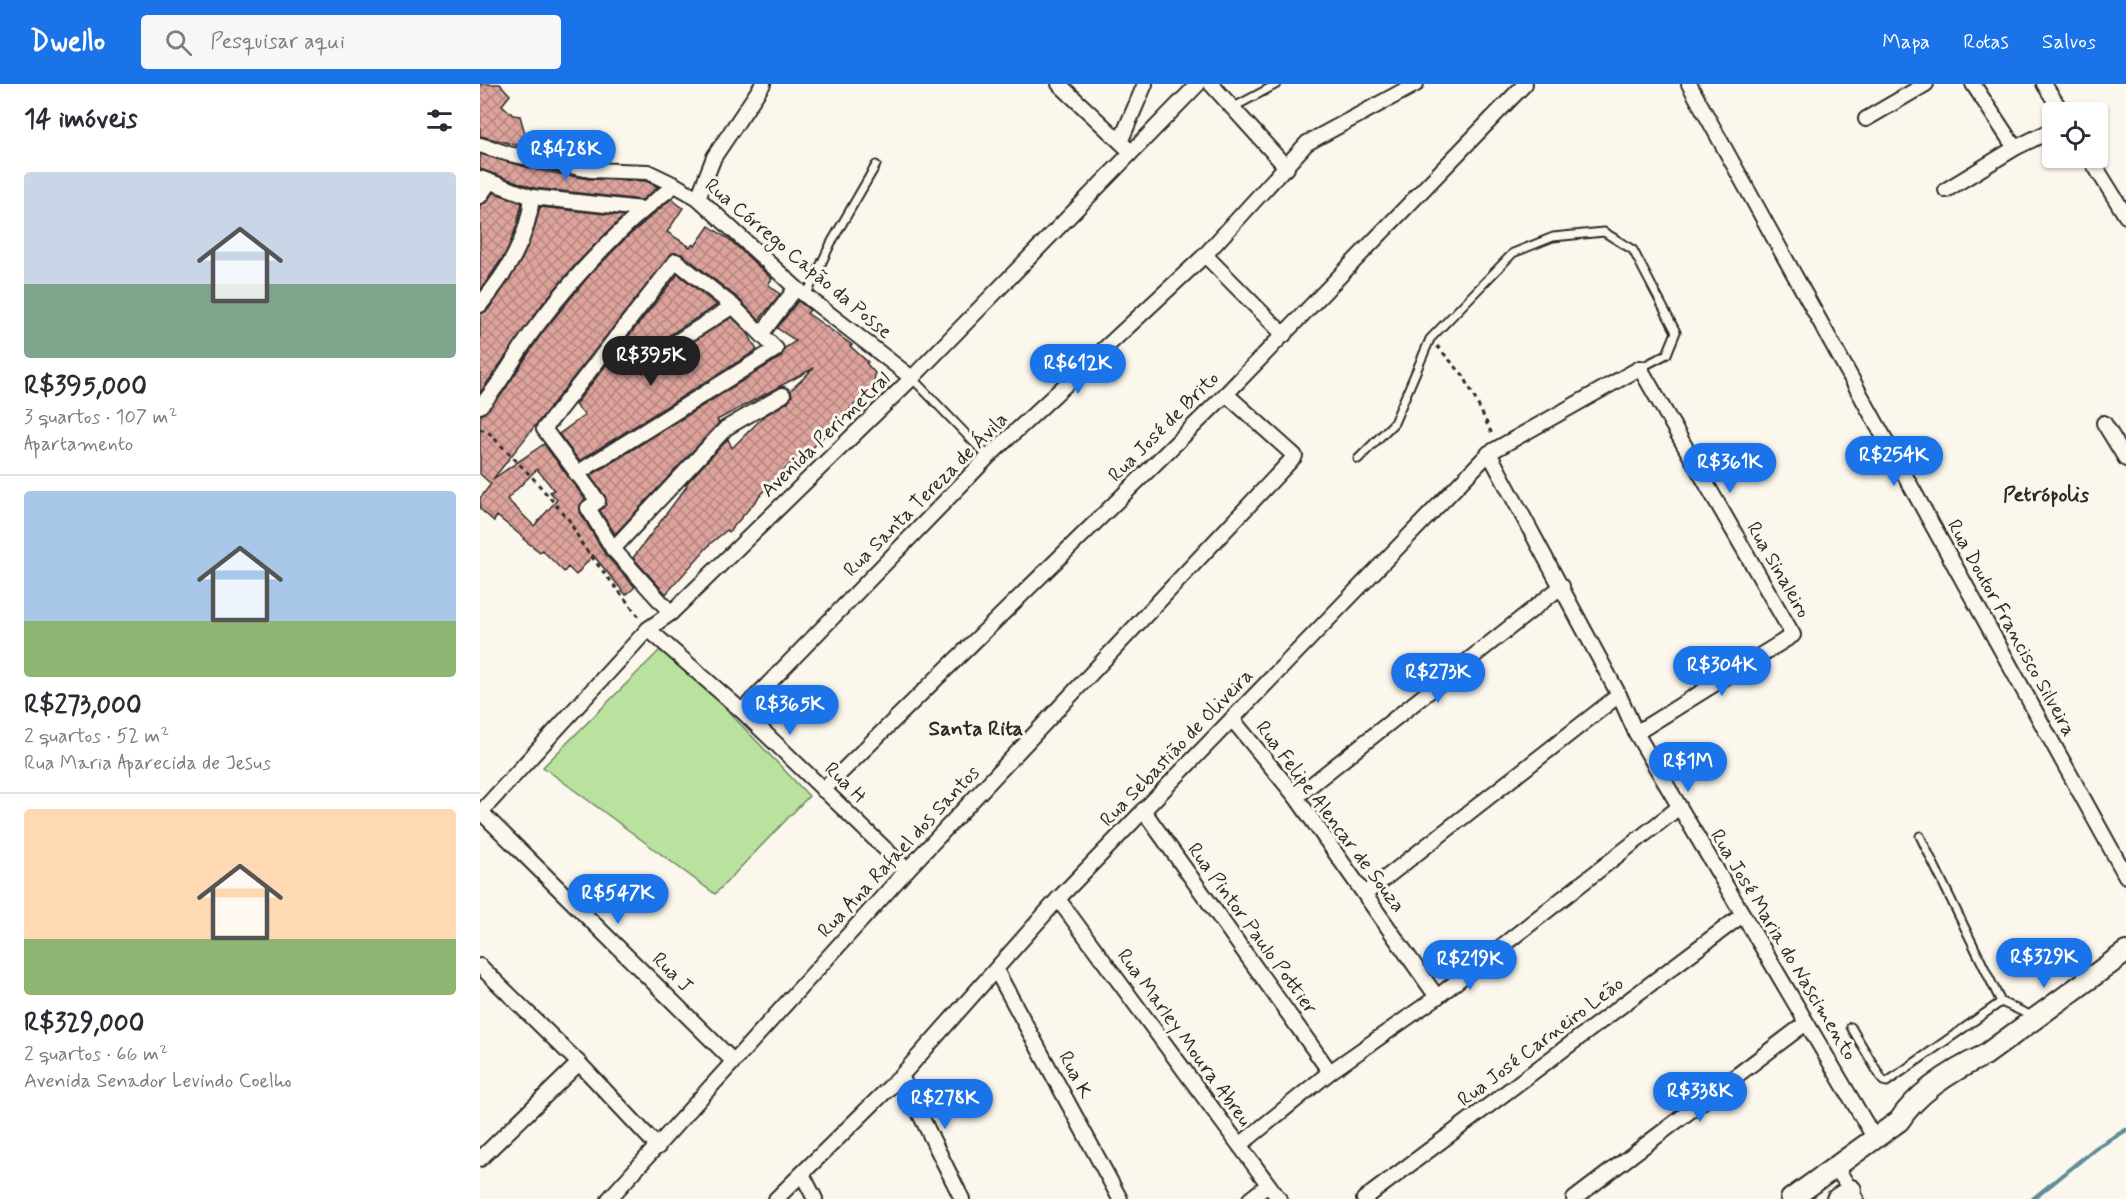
<!DOCTYPE html>
<html lang="pt">
<meta charset="utf-8">
<style>
:root{--surface:#fff;--page:#f7f7f7;--text:#2b2b33;--muted:#7c7c81;--line:#e1e1e2;--accent:#1a73e8}
body{margin:0;font-family:Mynerve,sans-serif;background:var(--page);color:var(--text);height:100vh;display:flex;flex-direction:column;font-size:22px;white-space:nowrap}
*{box-sizing:border-box;margin:0}
p{font-size:20px;color:var(--muted)}
.icon{flex:none;width:33px;height:33px;fill:none;stroke:currentColor;stroke-width:2;stroke-linecap:round;stroke-linejoin:round}
.map{position:relative;flex:1;overflow:hidden}
.panel{display:flex;flex-direction:column;background:var(--surface);width:480px}
.panel>*{flex:none}
.fabs{position:absolute;left:1562px;top:18px;display:grid;gap:12px}
.fabs a{display:grid;place-items:center;width:66px;height:66px;border-radius:6px;background:var(--surface);box-shadow:0 2px 4px #0004;font-size:30px}
.price{position:absolute;translate:-50% -51px;padding:0 14px;border-radius:21px;background:var(--accent);color:#fff;font-size:20px;line-height:39px;filter:drop-shadow(0 2px 3px #0008)}
.price::after{content:'';position:absolute;left:50%;top:36px;width:18px;height:14px;margin-left:-9px;background:inherit;clip-path:polygon(0 0,100% 0,50% 100%)}
.price.on{background:#222;color:#fff}
ul{padding:0;list-style:none}
li{display:grid;align-content:center;gap:12px;height:318px;padding:0 24px}
li+li{border-top:2px solid var(--line)}
li span{display:grid;place-items:center;height:186px;border-radius:6px;color:#555}
li>.icon{margin-inline-start:auto}
span .icon{width:108px;height:108px;fill:#fffc;stroke-width:1}
li b{font-size:26px}
h2{display:flex;justify-content:space-between;align-items:center;height:72px;padding:0 24px;font-size:26px}
header{display:flex;align-items:center;gap:36px;box-sizing:border-box;height:84px;padding:0 30px;background:var(--accent);color:#fff}
header strong{font-size:28px}
nav{display:flex;gap:33px;margin-inline-start:auto;font-size:21px}
.search{width:420px;height:54px;background:var(--page);display:flex;align-items:center;gap:15px;box-sizing:border-box;padding:0 21px;border-radius:6px;color:var(--muted);font-size:22px}
main{display:flex;flex:1;min-height:0}
.map>svg:first-child{display:block}
</style>
<header>
<strong>Dwello</strong>
<div class="search"><svg class="icon" aria-label="search" viewBox="0 0 24 24"><circle cx="10" cy="10" r="6"/><path d="M15 15l6 6"/></svg>Pesquisar aqui</div>
<nav><a>Mapa</a><a>Rotas</a><a>Salvos</a></nav>
</header>
<main>
<section class="panel">
<h2>14 imóveis<svg class="icon" aria-label="filters" viewBox="0 0 24 24"><path d="M4 7h16M4 17h16"/><circle cx="9" cy="7" r="2"/><circle cx="15" cy="17" r="2"/></svg></h2>
<ul>
<li><span style="background:linear-gradient(#c9d6e8 60%,#7fa58c 0)"><svg class="icon" aria-label="home" viewBox="0 0 24 24"><path d="M3 11l9-7 9 7M6 9v11h12V9"/></svg></span><div><b>R$395,000</b><p>3 quartos · 107 m²</p><p>Apartamento</p></div></li>
<li><span style="background:linear-gradient(#a9c7e8 70%,#8fb573 0)"><svg class="icon" aria-label="home" viewBox="0 0 24 24"><path d="M3 11l9-7 9 7M6 9v11h12V9"/></svg></span><div><b>R$273,000</b><p>2 quartos · 52 m²</p><p>Rua Maria Aparecida de Jesus</p></div></li>
<li><span style="background:linear-gradient(#ffd9b3 70%,#8fb573 0)"><svg class="icon" aria-label="home" viewBox="0 0 24 24"><path d="M3 11l9-7 9 7M6 9v11h12V9"/></svg></span><div><b>R$329,000</b><p>2 quartos · 66 m²</p><p>Avenida Senador Levindo Coelho</p></div></li>
</ul>
</section>
<div class="map">
<svg width="1646" height="1115" viewBox="0 0 1646 1115">
<defs>
<pattern id="building-cross-hatch" width="8" height="8" patternUnits="userSpaceOnUse" patternTransform="scale(1.5)"><rect width="8" height="8" fill="#dda39c"/><path d="M0 0l8 8M0 8l8-8" fill="none" stroke="#b3857f"/></pattern>
</defs>
<rect width="100%" height="100%" fill="#fbf7ec"/>
<filter id="ink" filterUnits="userSpaceOnUse"><feTurbulence type="fractalNoise" baseFrequency=".0167" numOctaves="2"/><feDisplacementMap in="SourceGraphic" scale="12" xChannelSelector="R" yChannelSelector="G"/><feConvolveMatrix kernelMatrix="1 2 1 2 8 2 1 2 1" color-interpolation-filters="sRGB"/></filter>
<g filter="url(#ink)">
<polygon fill="#b8e29e" stroke="#728664" stroke-width="1.5" points="185,561 329,712 235,810 63,683"/>
<g fill="none" stroke-linecap="round" stroke-linejoin="round">
<polyline stroke="#608d99" stroke-width="4.5" points="1553,1115 1616,1064 1646,1046"/>
</g>
<g fill="url(#building-cross-hatch)" stroke="#2b2b2b" stroke-width="1.5" fill-rule="evenodd">
<polygon points="0,0 20,0 30,11 22,21 33,31 40,32 46,53 66,64 65,68 0,52"/>
<polygon points="0,70 57,86 109,95 166,97 178,103 162,116 54,104 0,85"/>
<polygon points="13,108 42,119 37,141 27,167 0,207 0,121 7,118"/>
<path d="M191,115l12,9 -16,24 23,15 3,-3 2,2 14,-20 21,14 42,39 -4,5 12,10 -21,26 -20,-21 -57,-45 -10,-1 -179,226 51,-35 41,55 -5,6v7l25,42 30,33 -9,8 -33,-40 -17,20 -8,-8 -4,5 -22,-22 -2,2 -17,-13 1,-1 -27,-22 -3,5 -14,-12v-11l11,-14 -11,-10v-57l22,-23 40,-61 47,-57 35,-36zM57,385l17,21 -4,2 7,8 -23,26 -27,-27z"/>
<polygon points="60,123 144,132 96,180 63,219 0,309 0,230 7,227 17,214 42,175 54,146"/>
<polygon points="198,190 237,221 163,268 148,253"/>
<polygon points="318,217 330,226 327,229 372,261 370,262 388,278 386,279 395,289 394,300 318,379 315,376 292,398 249,448 247,446 231,459 186,510 153,474 207,402 206,400 248,355 252,364 284,332 308,318 312,312 311,306 334,284 237,336 239,339 135,450 120,427 126,420 125,412 110,392 301,273 305,264 316,257 297,244"/>
<polygon points="252,233 267,248 277,266 99,377 79,350 105,331 95,321 137,267 156,287 163,289"/>
</g>
<g fill="none" stroke-linecap="round" stroke-linejoin="round">
<defs>
<g id="lane">
<polyline points="752,24 797,0"/>
<polyline points="326,212 351,159 396,81"/>
<polyline points="432,294 508,373"/>
<polyline points="878,375 914,339 950,255 1033,169 1073,153 1124,148 1153,166 1196,248 1187,270 1160,284"/>
<polyline points="1440,752 1521,918 1552,932"/>
<polyline points="1371,943 1403,997 1407,998 1521,918"/>
</g>
<g id="street">
<polyline points="579,0 651,68"/>
<polyline points="731,0 807,84"/>
<polyline points="1209,0 1646,792"/>
<polyline points="1493,0 1535,64"/>
<polyline points="1564,0 1582,28"/>
<polyline points="1386,35 1446,0"/>
<polyline points="641,56 665,0"/>
<polyline points="0,61 29,70 110,86 168,88 195,101 218,114 316,204 432,294"/>
<polyline points="1610,74 1646,132"/>
<polyline points="0,94 52,113 162,125"/>
<polyline points="1466,106 1535,64 1572,46"/>
<polyline points="0,112 9,99"/>
<polyline points="218,114 234,73 283,0"/>
<polyline points="725,171 804,251"/>
<path d="M0,221c27,-33 48,-65 52,-108"/>
<polyline points="282,249 316,204"/>
<polyline points="136,253 162,280 253,222"/>
<path d="M0,322c21,-21 36,-53 55,-78 40,-53 86,-103 140,-143"/>
<polyline points="1624,339 1646,375"/>
<polyline points="1009,369 1139,611 1156,649 1395,1055"/>
<polyline points="96,390 296,265 253,222 196,177 64,345 118,417 108,424 133,465"/>
<polyline points="191,529 133,465 246,344 303,311"/>
<polyline points="168,545 262,627 427,786"/>
<polyline points="262,627 508,373 725,171 827,59 936,0"/>
<polyline points="752,635 816,713 957,913"/>
<polyline points="343,706 746,310 1045,0"/>
<polyline points="816,713 1082,502"/>
<polyline points="663,726 850,988"/>
<polyline points="1,728 253,977"/>
<polyline points="0,729 168,545 191,529 432,294 718,0"/>
<polyline points="885,810 1139,611"/>
<polyline points="578,815 799,1115"/>
<polyline points="0,882 99,979 178,1063"/>
<polyline points="516,886 640,1115"/>
<polyline points="421,992 482,1115"/>
<polyline points="760,1061 850,988 957,913 1198,724"/>
<polyline points="0,1075 99,979"/>
<polyline points="1356,1083 1376,1115"/>
<polyline points="322,1090 335,1115"/>
<polyline points="129,1115 427,786 815,372 746,310"/>
<polyline points="296,1115 421,992 578,815 1009,369 1160,284 1313,551 1156,649"/>
<polyline points="770,1115 788,1101"/>
<polyline points="884,1115 1261,832"/>
<polyline points="1094,1115 1326,939"/>
</g>
<g id="secondary">
<path d="M1311,1115l108,-78c19,-29 54,-51 86,-66l141,-103"/>
<polyline points="1357,1115 1371,1106"/>
</g>
</defs>
<use href="#lane" stroke="#2b2b2b" stroke-width="11"/>
<use href="#street" stroke="#2b2b2b" stroke-width="18"/>
<use href="#secondary" stroke="#2b2b2b" stroke-width="24"/>
<g stroke="#2b2b2b" stroke-width="3" stroke-dasharray="4.5 4.5" stroke-linecap="butt">
<polyline points="957,262 984,292 1013,352"/>
<polyline points="0,345 8,348 52,393 89,436 103,462 160,534"/>
</g>
<use href="#lane" stroke="#fbf7ec" stroke-width="7"/>
<use href="#street" stroke="#fbf7ec" stroke-width="14"/>
<use href="#secondary" stroke="#fbf7ec" stroke-width="20"/>
</g>
</g>
<g text-anchor="middle" dominant-baseline="central" stroke-width="6" stroke-linejoin="round" paint-order="stroke">
<g font-size="20" fill="#2b2b2b" stroke="#fbf7ec">
<text transform="translate(318 175) rotate(40)">Rua Córrego Capão da Posse</text>
<text transform="translate(684 343) rotate(-45)">Rua José de Brito</text>
<text transform="translate(346 351) rotate(-44)">Avenida Perimetral</text>
<text transform="translate(446 411) rotate(-45)">Rua Santa Tereza de Ávila</text>
<text transform="translate(1298 486) rotate(60)">Rua Sinaleiro</text>
<text transform="translate(1531 544) rotate(61)">Rua Doutor Francisco Silveira</text>
<text transform="translate(697 664) rotate(-46)">Rua Sebastião de Oliveira</text>
<text transform="translate(365 699) rotate(44)">Rua H</text>
<text transform="translate(850 733) rotate(53)">Rua Felipe Alencar de Souza</text>
<text transform="translate(419 768) rotate(-47)">Rua Ana Rafael dos Santos</text>
<text transform="translate(772 845) rotate(54)">Rua Pintor Paulo Pottier</text>
<text transform="translate(1303 861) rotate(59)">Rua José Maria do Nascimento</text>
<text transform="translate(192 889) rotate(45)">Rua J</text>
<text transform="translate(704 954) rotate(54)">Rua Marley Moura Abreu</text>
<text transform="translate(1061 958) rotate(-37)">Rua José Carneiro Leão</text>
<text transform="translate(595 991) rotate(62)">Rua K</text>
</g>
<g font-size="21" font-weight="bold" fill="#2b2b2b" stroke="#fbf7ec">
<text x="1566" y="411">Petrópolis</text>
<text x="496" y="645">Santa Rita</text>
</g>
</g>
</svg>
<div class="fabs">
<a><svg class="icon" aria-label="locate" viewBox="0 0 24 24"><circle cx="12" cy="12" r="6"/><path d="M12 2v4M12 18v4M2 12h4M18 12h4"/></svg></a>
</div>
<b class="price" style="left:86px;top:97px">R$428K</b>
<b class="price on" style="left:171px;top:303px">R$395K</b>
<b class="price" style="left:598px;top:311px">R$612K</b>
<b class="price" style="left:1414px;top:403px">R$254K</b>
<b class="price" style="left:1250px;top:410px">R$361K</b>
<b class="price" style="left:1242px;top:613px">R$304K</b>
<b class="price" style="left:958px;top:620px">R$273K</b>
<b class="price" style="left:310px;top:652px">R$365K</b>
<b class="price" style="left:1208px;top:709px">R$1M</b>
<b class="price" style="left:138px;top:841px">R$547K</b>
<b class="price" style="left:1564px;top:905px">R$329K</b>
<b class="price" style="left:990px;top:907px">R$219K</b>
<b class="price" style="left:1220px;top:1039px">R$338K</b>
<b class="price" style="left:465px;top:1046px">R$278K</b>
</div>
</main>
